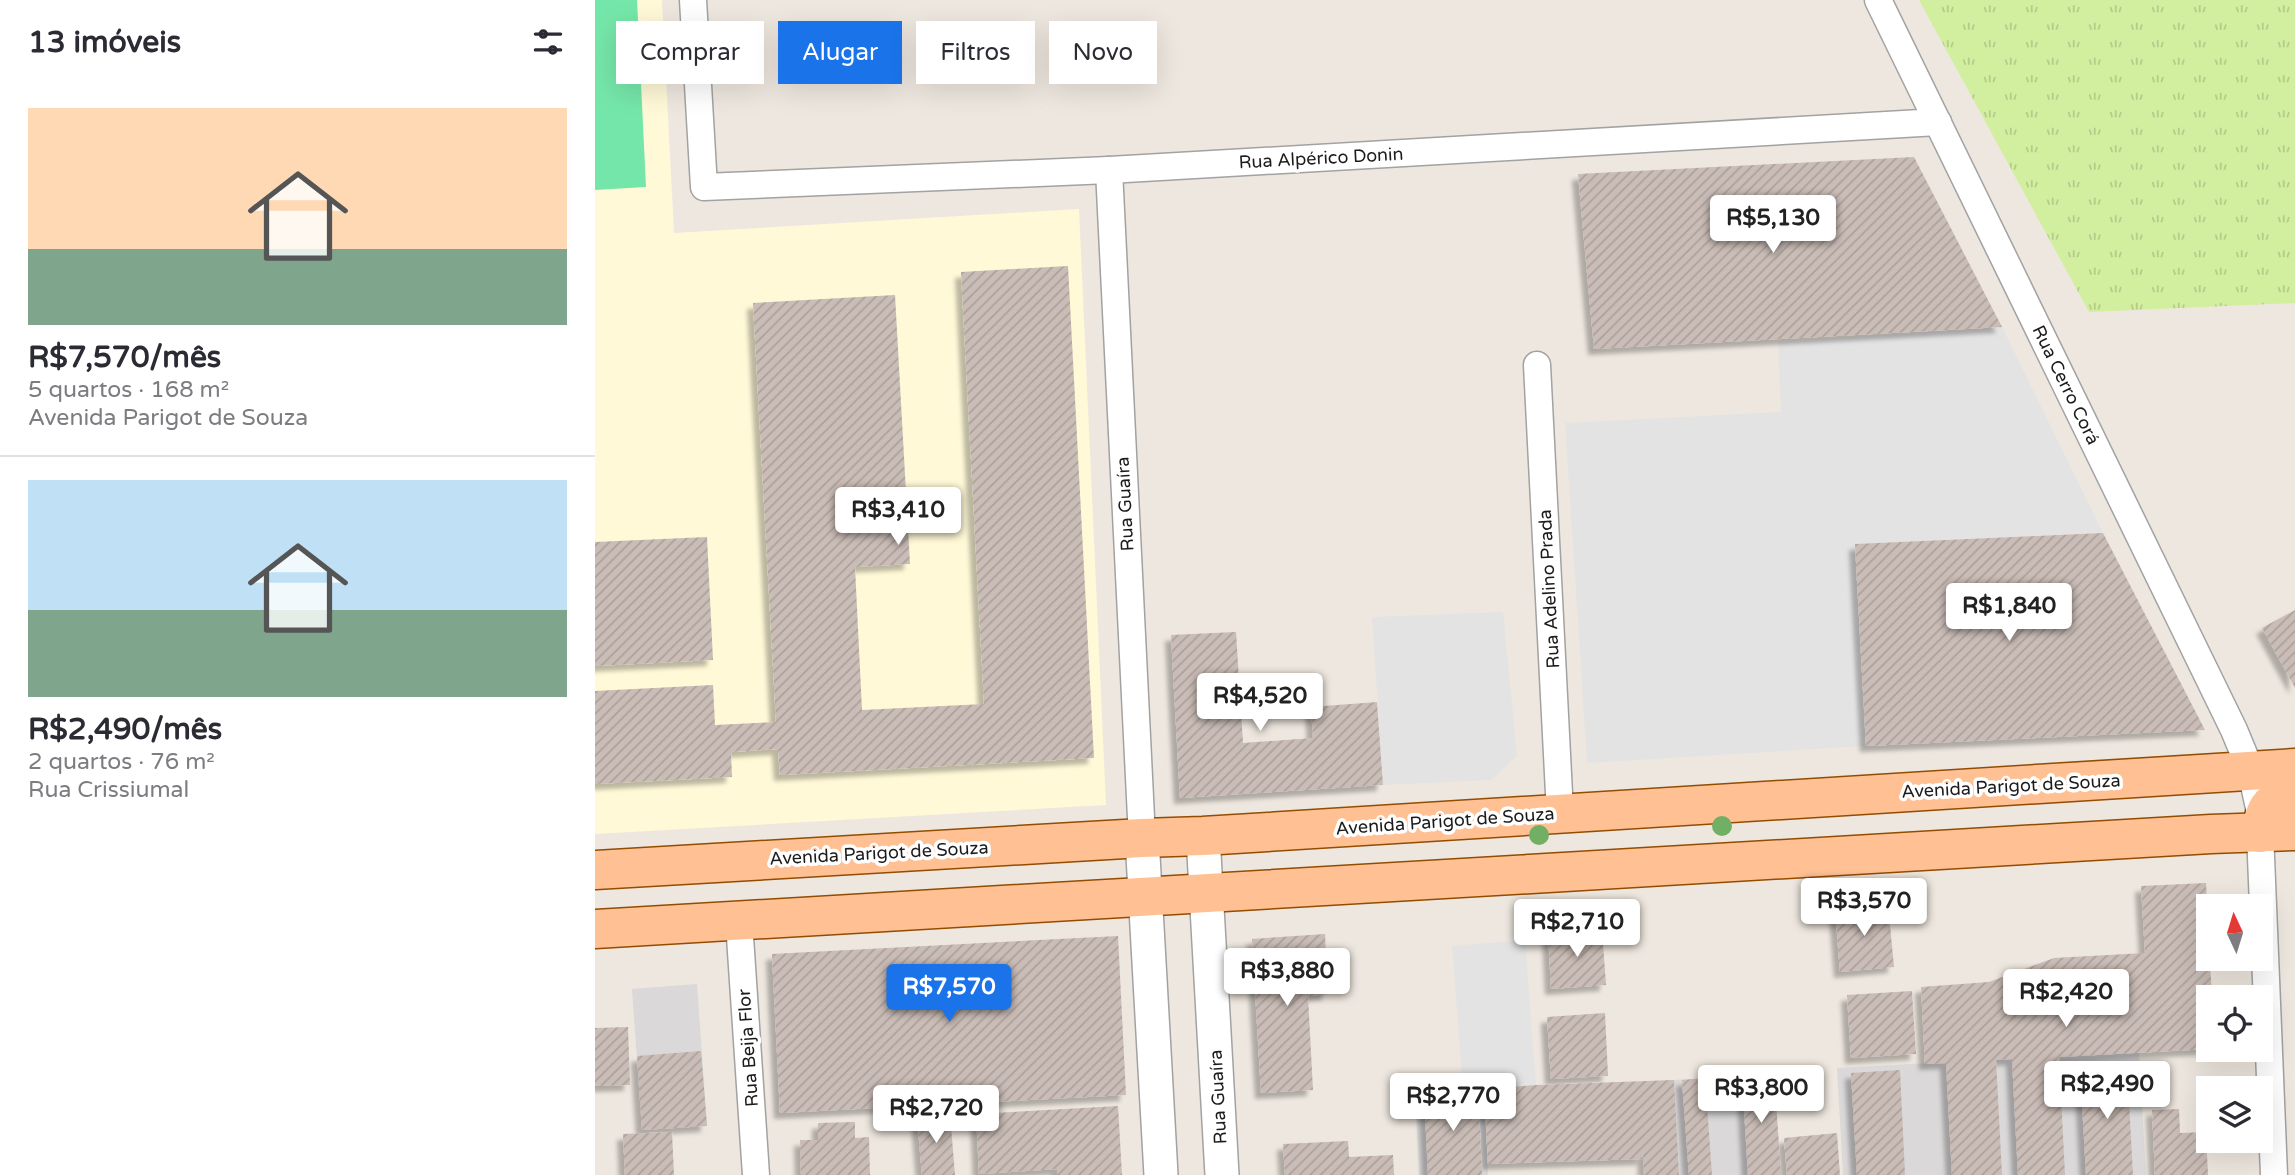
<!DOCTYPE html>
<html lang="pt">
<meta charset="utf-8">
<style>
:root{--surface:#fff;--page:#f2f2f3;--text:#2b2b33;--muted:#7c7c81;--line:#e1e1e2;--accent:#1a73e8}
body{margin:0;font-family:"Varela Round",sans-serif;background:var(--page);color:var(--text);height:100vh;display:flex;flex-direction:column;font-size:26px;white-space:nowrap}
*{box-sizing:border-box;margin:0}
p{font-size:23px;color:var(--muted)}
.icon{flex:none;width:38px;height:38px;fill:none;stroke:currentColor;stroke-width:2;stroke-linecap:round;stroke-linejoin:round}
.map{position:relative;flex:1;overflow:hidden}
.side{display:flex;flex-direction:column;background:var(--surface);width:595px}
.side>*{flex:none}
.guide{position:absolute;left:21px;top:21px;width:665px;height:63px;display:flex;gap:14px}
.needle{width:46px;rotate:356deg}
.fabs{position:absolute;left:1601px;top:894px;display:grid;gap:14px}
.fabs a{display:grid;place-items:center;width:77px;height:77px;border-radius:0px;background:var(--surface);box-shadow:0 7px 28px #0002;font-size:35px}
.price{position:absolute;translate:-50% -60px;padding:0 16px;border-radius:7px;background:#fff;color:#222;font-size:23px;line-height:46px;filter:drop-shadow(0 2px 4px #0008)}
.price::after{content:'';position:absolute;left:50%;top:42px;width:21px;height:16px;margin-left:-10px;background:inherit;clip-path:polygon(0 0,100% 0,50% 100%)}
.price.on{background:var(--accent);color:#fff}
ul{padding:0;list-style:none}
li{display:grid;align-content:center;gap:14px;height:371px;padding:0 28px}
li+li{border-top:2px solid var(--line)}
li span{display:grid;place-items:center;height:217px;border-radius:0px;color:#555}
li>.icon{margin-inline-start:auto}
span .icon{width:126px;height:126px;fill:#fffc;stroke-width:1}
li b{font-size:30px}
h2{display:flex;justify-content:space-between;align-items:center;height:84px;padding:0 28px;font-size:30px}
.tag{padding:0 24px;border-radius:0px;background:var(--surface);box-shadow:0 7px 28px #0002;font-size:24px;line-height:63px}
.tag.on{background:var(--accent);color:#fff}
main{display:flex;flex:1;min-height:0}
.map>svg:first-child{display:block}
</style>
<main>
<section class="side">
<h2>13 imóveis<svg class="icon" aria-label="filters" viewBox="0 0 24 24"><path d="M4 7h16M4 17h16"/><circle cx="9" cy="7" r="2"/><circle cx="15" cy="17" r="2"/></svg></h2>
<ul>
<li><span style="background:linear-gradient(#ffd9b3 65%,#7fa58c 0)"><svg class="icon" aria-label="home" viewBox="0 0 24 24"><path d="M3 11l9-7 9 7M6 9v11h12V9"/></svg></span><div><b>R$7,570/mês</b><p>5 quartos · 168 m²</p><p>Avenida Parigot de Souza</p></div></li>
<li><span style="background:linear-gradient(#bfe0f5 60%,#7fa58c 0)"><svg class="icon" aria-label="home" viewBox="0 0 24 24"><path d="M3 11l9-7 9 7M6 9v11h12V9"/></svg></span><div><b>R$2,490/mês</b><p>2 quartos · 76 m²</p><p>Rua Crissiumal</p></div></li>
</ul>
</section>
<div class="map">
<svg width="1700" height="1175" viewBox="0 0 1700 1175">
<defs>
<pattern id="grass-tufts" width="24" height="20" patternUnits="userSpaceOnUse" patternTransform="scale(1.75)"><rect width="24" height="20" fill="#d2ee9f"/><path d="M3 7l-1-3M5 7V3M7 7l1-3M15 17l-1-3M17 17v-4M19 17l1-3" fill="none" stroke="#b4cc88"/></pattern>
<pattern id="building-hatch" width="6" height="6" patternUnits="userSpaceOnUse" patternTransform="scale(1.75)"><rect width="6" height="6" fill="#cabcb6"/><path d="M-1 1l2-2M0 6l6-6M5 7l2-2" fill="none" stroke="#ada19c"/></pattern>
<filter id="shadow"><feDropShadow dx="-6" dy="6" stdDeviation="2" flood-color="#0004"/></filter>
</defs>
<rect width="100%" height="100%" fill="#eee7df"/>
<g fill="#dad8d8">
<polygon points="102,984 112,1126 47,1130 37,989"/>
<polygon points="1544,1052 1551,1175 1248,1175 1242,1068"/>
<polygon points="1179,1074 1186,1175 1049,1175 1044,1082"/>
<polygon points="889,1089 893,1175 824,1175 820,1093"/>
</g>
<polygon fill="#fff9d8" points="0,0 67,0 79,233 484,209 511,805 0,834"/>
<polygon fill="url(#grass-tufts)" points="1324,0 1700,0 1700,303 1494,312"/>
<polygon fill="#75e6a9" points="0,0 42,0 51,187 0,190"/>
<g fill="#e3e3e3">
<polygon points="1407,327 1508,533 1260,544 1271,746 992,763 970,423 1186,412 1183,342"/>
<polygon points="908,612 922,756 896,780 788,785 777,617"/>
<polygon points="930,940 941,1085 868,1090 857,946"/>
</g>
<g fill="url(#building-hatch)" filter="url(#shadow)">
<polygon points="1319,157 1407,327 999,349 983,174"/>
<polygon points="473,266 499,758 185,775 183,749 136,752 137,777 0,784 0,691 118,685 120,725 181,722 158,303 300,295 315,564 260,567 267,710 389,704 366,272"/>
<polygon points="1508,533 1610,730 1271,746 1260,544"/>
<polygon points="112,537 118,660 0,666 0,542"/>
<polygon points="1700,610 1700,688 1667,628"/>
<polygon points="641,632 648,743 718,738 716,707 782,702 788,785 585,798 576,635"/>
<polygon points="1611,883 1617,998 1614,998 1614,1049 1464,1057 1470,1175 1423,1175 1417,1059 1401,1060 1407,1175 1357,1175 1351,1063 1330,1064 1326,987 1394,982 1459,958 1550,953 1546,886"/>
<polygon points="1293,904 1299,967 1245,972 1240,909"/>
<polygon points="1007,929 1011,985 956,989 953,932"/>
<polygon points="730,934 733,994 713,996 718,1090 666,1093 657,939"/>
<polygon points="523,936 531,1095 185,1113 177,954"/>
<polygon points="1317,991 1321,1054 1256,1058 1252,995"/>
<polygon points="1010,1013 1013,1076 956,1079 952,1017"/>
<polygon points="33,1027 35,1085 0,1086 0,1028"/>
<polygon points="106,1051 112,1126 47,1130 42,1056"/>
<polygon points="1532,1065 1538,1175 1491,1175 1485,1068"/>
<polygon points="1305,1070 1310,1175 1262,1175 1256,1073"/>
<polygon points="1179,1074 1186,1175 1153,1175 1147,1076"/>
<polygon points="1110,1078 1117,1175 1094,1175 1087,1080"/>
<polygon points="1079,1080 1084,1175 1049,1175 1048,1148 1047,1159 893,1164 889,1089 941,1085"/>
<polygon points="883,1089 887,1175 833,1175 829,1092"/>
<polygon points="523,1106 527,1175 462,1175 462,1169 384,1174 381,1114"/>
<polygon points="1584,1109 1585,1133 1611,1132 1613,1175 1560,1175 1557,1110"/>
<polygon points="355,1114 360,1175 327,1175 322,1117"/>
<polygon points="260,1122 260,1138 274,1137 275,1175 206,1175 205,1140 223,1140 223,1123"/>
<polygon points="77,1132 79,1175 30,1175 28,1134"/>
<polygon points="1242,1133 1245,1175 1192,1175 1189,1138"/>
<polygon points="753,1141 754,1157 798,1155 799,1175 690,1175 688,1144"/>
</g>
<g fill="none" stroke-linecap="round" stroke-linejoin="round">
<defs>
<g id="minor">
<polyline points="98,0 109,187 514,170 1343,122"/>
<polyline points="1283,0 1639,730 1656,771 1664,808 1679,1175"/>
<polyline points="514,170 547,838"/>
<polyline points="942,365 965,813"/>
<polyline points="144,922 161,1175"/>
</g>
<g id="tertiary">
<polyline points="608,836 627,1175"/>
<polyline points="547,838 566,1175"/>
</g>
<g id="primary">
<path d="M1665,833c7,-30 8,-29 35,-42"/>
<polyline points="0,870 547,838 608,836 1700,768"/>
<polyline points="0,929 1616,834 1700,831"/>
</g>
</defs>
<use href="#minor" stroke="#a2a2a2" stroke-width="29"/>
<use href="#tertiary" stroke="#a2a2a2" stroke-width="36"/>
<use href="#primary" stroke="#934c00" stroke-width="41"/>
<use href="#minor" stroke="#fff" stroke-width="26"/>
<use href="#tertiary" stroke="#fff" stroke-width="33"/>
<use href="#primary" stroke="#ffc094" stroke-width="38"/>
</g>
<g fill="#71af65">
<circle cx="1127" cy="826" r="10"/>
<circle cx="944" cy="835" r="10"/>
</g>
<g text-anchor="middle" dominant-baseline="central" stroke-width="7" stroke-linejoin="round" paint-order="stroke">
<g font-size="18" fill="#1b1b1b" stroke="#fff">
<text transform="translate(726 158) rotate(-3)">Rua Alpérico Donin</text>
<text transform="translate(1471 385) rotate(64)">Rua Cerro Corá</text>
<text transform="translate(530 504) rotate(-93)">Rua Guaíra</text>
<text transform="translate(954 589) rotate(-93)">Rua Adelino Prada</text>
<text transform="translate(1416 786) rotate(-3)">Avenida Parigot de Souza</text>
<text transform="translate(850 821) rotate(-4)">Avenida Parigot de Souza</text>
<text transform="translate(284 853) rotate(-3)">Avenida Parigot de Souza</text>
<text transform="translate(153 1048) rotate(-94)">Rua Beija Flor</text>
<text transform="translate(623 1097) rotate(-93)">Rua Guaíra</text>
</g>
</g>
</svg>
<div class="fabs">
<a><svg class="needle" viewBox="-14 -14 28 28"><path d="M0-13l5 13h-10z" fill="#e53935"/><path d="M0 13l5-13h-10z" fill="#7c7c81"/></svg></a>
<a><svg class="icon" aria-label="locate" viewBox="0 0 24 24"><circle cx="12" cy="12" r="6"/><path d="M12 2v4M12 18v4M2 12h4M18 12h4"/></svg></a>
<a><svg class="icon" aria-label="layers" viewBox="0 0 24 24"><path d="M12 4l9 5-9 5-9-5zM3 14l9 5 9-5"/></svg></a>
</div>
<b class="price" style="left:1178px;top:255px">R$5,130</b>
<b class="price" style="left:303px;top:547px">R$3,410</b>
<b class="price" style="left:1414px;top:643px">R$1,840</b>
<b class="price" style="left:665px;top:733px">R$4,520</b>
<b class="price" style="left:1269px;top:938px">R$3,570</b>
<b class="price" style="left:982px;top:959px">R$2,710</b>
<b class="price" style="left:692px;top:1008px">R$3,880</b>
<b class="price on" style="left:354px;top:1024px">R$7,570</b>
<b class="price" style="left:1471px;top:1029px">R$2,420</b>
<b class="price" style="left:1512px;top:1121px">R$2,490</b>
<b class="price" style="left:1166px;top:1125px">R$3,800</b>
<b class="price" style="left:858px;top:1133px">R$2,770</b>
<b class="price" style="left:341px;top:1145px">R$2,720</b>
<div class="guide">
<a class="tag">Comprar</a>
<a class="tag on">Alugar</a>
<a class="tag">Filtros</a>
<a class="tag">Novo</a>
</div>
</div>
</main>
